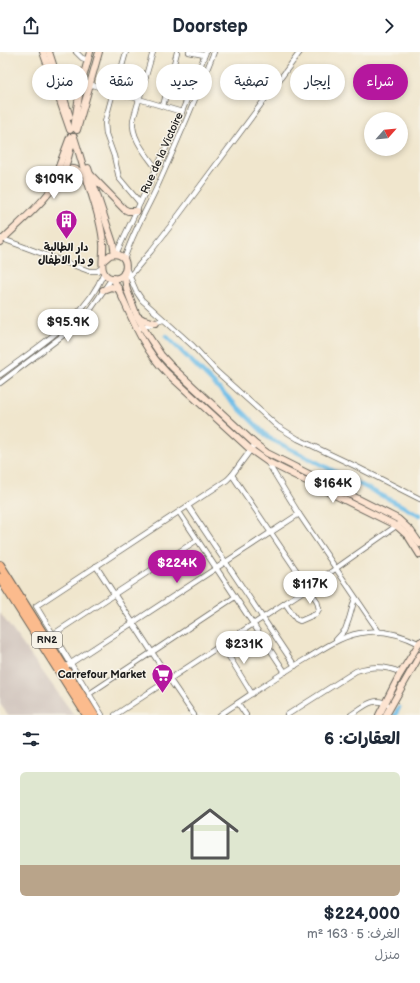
<!DOCTYPE html>
<html lang="ar">
<meta charset="utf-8">
<style>
:root{--surface:#fff;--page:#f6f6f7;--text:#1f2937;--muted:#747a83;--line:#e0e1e3;--accent:#b5179e}
body{margin:0;font-family:"Balsamiq Sans","Playpen Sans Arabic",sans-serif;background:var(--page);color:var(--text);direction:rtl;height:100vh;display:flex;flex-direction:column;font-size:15px;white-space:nowrap}
*{box-sizing:border-box;margin:0}
p{font-size:13px;color:var(--muted)}
.icon{flex:none;width:22px;height:22px;fill:none;stroke:currentColor;stroke-width:2;stroke-linecap:round;stroke-linejoin:round}
.map{position:relative;height:663px;overflow:hidden;direction:ltr}
.side{display:flex;flex-direction:column;background:var(--surface);flex:1}
.side>*{flex:none}
.banner{position:absolute;left:12px;top:12px;width:396px;height:36px;direction:rtl;display:flex;gap:8px}
.needle{width:26px;rotate:63deg}
.controls{position:absolute;left:364px;top:60px;display:grid;gap:8px}
.controls a{display:grid;place-items:center;width:44px;height:44px;border-radius:50%;background:var(--surface);box-shadow:0 2px 6px #0003;font-size:20px}
.price{position:absolute;translate:-50% -34px;padding:0 9px;border-radius:14px;background:#fff;color:#222;font-size:13px;line-height:26px;filter:drop-shadow(0 1px 2px #0008)}
.price::after{content:'';position:absolute;left:50%;top:24px;width:12px;height:9px;margin-left:-6px;background:inherit;clip-path:polygon(0 0,100% 0,50% 100%)}
.price.on{background:var(--accent);color:#fff}
ul{padding:0;list-style:none}
li{display:grid;align-content:center;gap:8px;height:212px;padding:0 20px}
li+li{border-top:1px solid var(--line)}
li span{display:grid;place-items:center;height:124px;border-radius:6px;color:#555}
li>.icon{margin-inline-start:auto}
span .icon{width:72px;height:72px;fill:#fffc;stroke-width:1}
li b{font-size:17px}
h2{display:flex;justify-content:space-between;align-items:center;height:48px;padding:0 20px;font-size:17px}
.chip{padding:0 14px;border-radius:18px;background:var(--surface);box-shadow:0 2px 6px #0003;font-size:14px;line-height:36px}
.chip.on{background:var(--accent);color:#fff}
header{display:flex;justify-content:space-between;align-items:center;height:52px;padding:0 20px;background:var(--surface);font-size:18px;font-weight:600}
.map>svg:first-child{display:block}
</style>
<header><svg class="icon" aria-label="forward" viewBox="0 0 24 24"><path d="M9 5l7 7-7 7"/></svg>Doorstep<svg class="icon" aria-label="share" viewBox="0 0 24 24"><path d="M12 15V3M7 8l5-5 5 5M5 13v7h14v-7"/></svg></header>
<div class="map">
<svg width="420" height="663" viewBox="0 0 420 663">
<rect width="100%" height="100%" fill="#f7f3e8"/>
<filter id="ink" filterUnits="userSpaceOnUse"><feTurbulence type="fractalNoise" baseFrequency=".025" numOctaves="2"/><feDisplacementMap in="SourceGraphic" scale="8" xChannelSelector="R" yChannelSelector="G"/><feConvolveMatrix kernelMatrix="1 2 1 2 8 2 1 2 1" color-interpolation-filters="sRGB"/></filter>
<filter id="wash" filterUnits="userSpaceOnUse"><feTurbulence type="fractalNoise" baseFrequency=".012" numOctaves="4" result="noise"/><feDisplacementMap in="SourceGraphic" scale="16" xChannelSelector="R" yChannelSelector="G"/><feGaussianBlur stdDeviation="0.9" result="paint"/><feColorMatrix in="noise" values="0 0 0 0 0 0 0 0 0 0 0 0 0 0 0 0 0 1.4 0 .05"/><feComposite in="paint" operator="in"/></filter>
<g filter="url(#wash)">
<rect width="100%" height="100%" fill="#f0e6cd"/>
<polygon fill="#cec1ba" points="0,561 74,663 8,663 0,652"/>
<g fill="none" stroke-linecap="round" stroke-linejoin="round">
<g stroke="#6ebde8" stroke-width="4.5">
<polyline points="166,284 269,386 420,463"/>
<polyline points="395,663 399,656"/>
</g>
</g>
</g>
<g filter="url(#ink)">
<g fill="none" stroke-linecap="round" stroke-linejoin="round">
<defs>
<g id="street">
<polyline points="76,0 82,6 88,8"/>
<polyline points="126,0 122,14 122,17 146,25"/>
<path d="M153,0l-20,68c-2,18 13,34 23,48"/>
<polyline points="189,0 204,3"/>
<polyline points="82,30 182,60"/>
<polyline points="113,40 105,70 106,82 114,104 119,126 140,151"/>
<polyline points="163,54 177,0"/>
<polyline points="0,186 89,219 97,219 102,216"/>
<polyline points="116,202 175,77 206,0"/>
<path d="M124,208c8,-26 22,-49 33,-73 20,-44 39,-89 57,-135"/>
<polyline points="126,216 136,239 142,248 193,294 216,319 277,374 298,387 355,414 420,447"/>
<polyline points="129,225 151,199 172,172 300,0"/>
<polyline points="136,277 163,268"/>
<path d="M0,323c38,-29 86,-56 104,-103"/>
<polyline points="0,331 74,275 91,257 112,226"/>
<polyline points="268,411 299,462 379,580"/>
<polyline points="232,423 317,549 319,557 316,562 300,569 296,567 285,551"/>
<polyline points="188,454 295,614"/>
<polyline points="179,460 285,620"/>
<polyline points="96,514 170,628 194,663"/>
<polyline points="52,583 197,488"/>
<polyline points="336,588 345,578 349,567 355,546"/>
<polyline points="222,593 252,642"/>
<polyline points="68,613 299,462"/>
<polyline points="89,642 235,545"/>
<polyline points="238,651 246,663"/>
<polyline points="102,663 36,554 227,428 232,423 255,392"/>
<polyline points="115,663 308,536 399,472"/>
<path d="M220,663c28,-19 57,-39 86,-56 20,-12 38,-25 61,-27 18,-2 37,4 53,12"/>
<path d="M287,663l69,-44c15,-5 31,-5 45,2"/>
<path d="M351,663c11,-7 23,-20 37,-10"/>
</g>
<g id="secondary">
<polyline points="43,0 70,78"/>
<polyline points="49,0 70,65"/>
<polyline points="63,44 80,37"/>
<polyline points="74,76 80,37 90,0"/>
<polyline points="77,78 99,0"/>
<path d="M74,85c6,18 11,37 17,55 5,17 11,33 12,51 1,7 -2,22 0,27 1,4 4,7 8,8 19,5 21,-29 -1,-23l-7,6"/>
<polyline points="88,116 113,191 115,202"/>
<path d="M63,118c9,-3 16,-1 22,5"/>
<polyline points="91,123 124,157 128,159 137,159"/>
<polyline points="55,125 70,85"/>
<path d="M0,190c23,-23 52,-45 65,-75 4,-10 6,-20 8,-30"/>
<polyline points="124,221 127,238 137,264 147,282 161,303 172,315 255,392 267,401 398,467 411,479 420,492"/>
<path d="M113,226c17,33 27,68 54,95l84,77 17,12 129,64 11,10 12,19"/>
<polyline points="103,238 111,235 119,237"/>
<polyline points="137,264 144,268 156,271"/>
<polyline points="379,663 399,624 420,590"/>
<polyline points="386,663 420,603"/>
</g>
<g id="highway">
<polyline points="0,513 94,663"/>
<polyline points="0,526 87,663"/>
</g>
</defs>
<use href="#street" stroke="#66635a" stroke-width="6"/>
<use href="#secondary" stroke="#66635a" stroke-width="8"/>
<use href="#highway" stroke="#66635a" stroke-width="10"/>
<use href="#street" stroke="#fff" stroke-width="4.5"/>
<use href="#secondary" stroke="#fde4d1" stroke-width="6"/>
<use href="#highway" stroke="#fbbb8d" stroke-width="8"/>
</g>
</g>
<defs>
<symbol id="building-pin" viewBox="-11 -11 22 30"><path d="M0 17L-7.5 6A9.5 9.5 0 1 1 7.5 6Z" fill="#b5179e" stroke="#f7f3e8"/><path d="M-4-6H4V6H1V3H-1V6H-4ZM-2.5-4.3h1.7v1.8h-1.7ZM.8-4.3h1.7v1.8H.8ZM-2.5-1h1.7V.8h-1.7ZM.8-1h1.7V.8H.8Z" fill="#fff"/></symbol>
<symbol id="supermarket-pin" viewBox="-11 -11 22 30"><path d="M0 17L-7.5 6A9.5 9.5 0 1 1 7.5 6Z" fill="#b5179e" stroke="#f7f3e8"/><path d="M-6-5.5h2.5l.6 2H6L4.5 2H-2.5L-4.4-4H-6ZM-1.5 3.2a1.3 1.3 0 1 0 .1 0ZM3 3.2a1.3 1.3 0 1 0 .1 0Z" fill="#fff"/></symbol>
</defs>
<g fill-rule="evenodd">
<use href="#building-pin" x="54" y="156" width="25" height="34"/>
<use href="#supermarket-pin" x="150" y="610" width="25" height="34"/>
</g>
<g text-anchor="middle" dominant-baseline="central" stroke-width="3" stroke-linejoin="round" paint-order="stroke">
<rect fill="#f7f3e8" stroke="#5e5c59" stroke-width="1" x="32" y="580" width="30" height="16" rx="3"/>
<g font-size="10" font-weight="bold" fill="#1c1c1c">
<text x="47" y="588">RN2</text>
</g>
<g font-size="11" fill="#1c1c1c" stroke="#f7f3e8">
<text transform="translate(162 101) rotate(-66)">Rue de la Victoire</text>
</g>
<g font-size="11" font-weight="bold" fill="#1c1c1c" stroke="#f7f3e8">
<text x="66" y="195">دار الطالبة<tspan x="66" dy="13">و دار الاطفال</tspan></text>
<text x="146" y="622" text-anchor="end">Carrefour Market</text>
</g>
</g>
</svg>
<div class="controls">
<a><svg class="needle" viewBox="-14 -14 28 28"><path d="M0-13l5 13h-10z" fill="#e53935"/><path d="M0 13l5-13h-10z" fill="#747a83"/></svg></a>
</div>
<b class="price" style="left:54px;top:148px">$109K</b>
<b class="price" style="left:68px;top:291px">$95.9K</b>
<b class="price" style="left:333px;top:452px">$164K</b>
<b class="price on" style="left:177px;top:532px">$224K</b>
<b class="price" style="left:310px;top:553px">$117K</b>
<b class="price" style="left:244px;top:613px">$231K</b>
<div class="banner">
<a class="chip on">شراء</a>
<a class="chip">إيجار</a>
<a class="chip">تصفية</a>
<a class="chip">جديد</a>
<a class="chip">شقة</a>
<a class="chip">منزل</a>
</div>
</div>
<section class="side">
<h2>العقارات: 6<svg class="icon" aria-label="filters" viewBox="0 0 24 24"><path d="M4 7h16M4 17h16"/><circle cx="9" cy="7" r="2"/><circle cx="15" cy="17" r="2"/></svg></h2>
<ul>
<li><span style="background:linear-gradient(#dfe7d0 75%,#b9a48a 0)"><svg class="icon" aria-label="home" viewBox="0 0 24 24"><path d="M3 11l9-7 9 7M6 9v11h12V9"/></svg></span><div><b>$224,000</b><p>الغرف: 5 · 163 m²</p><p>منزل</p></div></li>
</ul>
</section>
